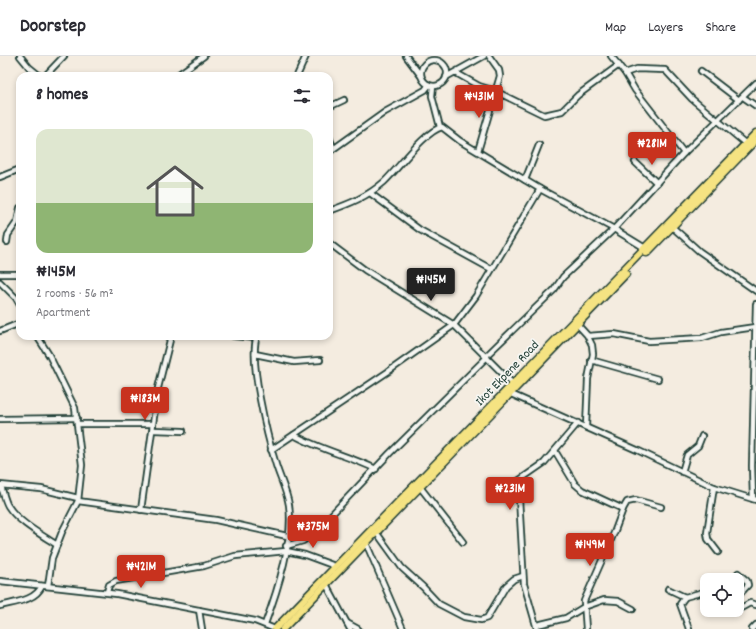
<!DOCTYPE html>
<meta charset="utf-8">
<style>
:root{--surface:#fff;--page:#f2f2f3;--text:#2b2b33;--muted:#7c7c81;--line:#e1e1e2;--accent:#c8321e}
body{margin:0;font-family:Dekko,sans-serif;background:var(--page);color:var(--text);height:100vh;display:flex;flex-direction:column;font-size:15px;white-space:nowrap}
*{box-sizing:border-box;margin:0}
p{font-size:13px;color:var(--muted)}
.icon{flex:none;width:22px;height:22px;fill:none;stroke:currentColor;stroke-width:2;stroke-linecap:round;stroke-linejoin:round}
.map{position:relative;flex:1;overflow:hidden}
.details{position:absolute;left:16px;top:16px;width:317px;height:268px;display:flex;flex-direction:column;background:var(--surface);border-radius:12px;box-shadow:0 2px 6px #0003}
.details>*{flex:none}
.tools{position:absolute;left:700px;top:517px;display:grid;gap:8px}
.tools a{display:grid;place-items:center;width:44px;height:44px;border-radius:8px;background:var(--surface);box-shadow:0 2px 6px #0003;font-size:20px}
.price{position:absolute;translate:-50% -34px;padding:0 9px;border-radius:4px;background:var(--accent);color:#fff;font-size:13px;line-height:26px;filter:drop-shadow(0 1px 2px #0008)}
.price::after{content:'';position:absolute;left:50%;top:24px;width:12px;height:9px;margin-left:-6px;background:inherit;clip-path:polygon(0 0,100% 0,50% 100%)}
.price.on{background:#222;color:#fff}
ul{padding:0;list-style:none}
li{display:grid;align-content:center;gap:8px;height:212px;padding:0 20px}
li+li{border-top:1px solid var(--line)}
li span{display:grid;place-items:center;height:124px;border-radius:12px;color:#555}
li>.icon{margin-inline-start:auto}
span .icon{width:72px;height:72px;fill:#fffc;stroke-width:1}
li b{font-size:17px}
h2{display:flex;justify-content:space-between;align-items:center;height:48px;padding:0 20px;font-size:17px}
header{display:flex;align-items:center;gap:24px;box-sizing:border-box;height:56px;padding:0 20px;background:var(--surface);border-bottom:1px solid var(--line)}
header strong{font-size:19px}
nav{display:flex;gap:22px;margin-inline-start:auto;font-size:14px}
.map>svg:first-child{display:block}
</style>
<header>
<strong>Doorstep</strong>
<nav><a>Map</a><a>Layers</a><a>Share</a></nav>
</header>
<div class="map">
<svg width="756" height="573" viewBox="0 0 756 573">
<rect width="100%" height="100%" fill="#f4ece0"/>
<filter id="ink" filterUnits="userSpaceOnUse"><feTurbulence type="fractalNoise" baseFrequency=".025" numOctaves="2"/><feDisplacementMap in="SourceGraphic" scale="8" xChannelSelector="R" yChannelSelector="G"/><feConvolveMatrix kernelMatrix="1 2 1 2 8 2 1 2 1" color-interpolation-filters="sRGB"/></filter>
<g filter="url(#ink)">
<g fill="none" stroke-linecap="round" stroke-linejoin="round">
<defs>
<g id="minor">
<polyline points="20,0 29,11 40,20"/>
<polyline points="406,0 421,20"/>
<polyline points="611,0 625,17 635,34 684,97"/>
<circle cx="434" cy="17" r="13"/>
<polyline points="701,15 739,44"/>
<polyline points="456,17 479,30 495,35 544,59 562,55 578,39 619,9"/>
<polyline points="625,17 637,13 665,14 692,43 746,88"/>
<polyline points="45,20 64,0"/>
<polyline points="176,20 204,0"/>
<polyline points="297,20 306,0"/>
<polyline points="446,21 484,0"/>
<polyline points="433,30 432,40 440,71"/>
<polyline points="743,41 756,50"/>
<polyline points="329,51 344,44"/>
<polyline points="329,81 333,91"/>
<polyline points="478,95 500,20 499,14 489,0"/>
<polyline points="329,96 385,56 425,34 429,29"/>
<polyline points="635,106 657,127"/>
<polyline points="0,121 20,113"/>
<polyline points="525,124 539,89"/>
<polyline points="370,137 420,174 491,213"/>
<path d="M329,155c20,-7 38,-14 55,-29 14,-13 41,-51 58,-55l18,14 80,48 74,40 31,19"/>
<polyline points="670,169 699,195 756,235"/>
<polyline points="7,186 8,179 17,166 20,152"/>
<polyline points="329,187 365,214 454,269 513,328"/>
<polyline points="0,218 20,218"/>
<polyline points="0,226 16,242 20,249"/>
<polyline points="576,267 587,279 592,289 593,298 588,323 586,371"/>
<polyline points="0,275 20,267"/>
<polyline points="37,280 49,299 75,352 82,409 78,445 62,476 52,502 48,530"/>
<polyline points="234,280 256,282"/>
<path d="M257,280c-9,24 11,103 19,129 4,13 11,27 13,40 5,35 -12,87 -24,119"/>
<polyline points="588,280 614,278 649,285 702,282 721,276 755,271"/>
<polyline points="255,298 294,306 320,304"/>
<polyline points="486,300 554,234 563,221 614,173 684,97 756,27"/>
<polyline points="591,304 658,323"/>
<polyline points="511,338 637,394 714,431 756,444"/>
<polyline points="0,363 77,362"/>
<polyline points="78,368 153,368"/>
<polyline points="153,374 183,375"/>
<path d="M294,379c27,15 55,21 82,34"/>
<polyline points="271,394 389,315 454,269 476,240 540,133"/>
<polyline points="555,395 575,428 582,434 623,453"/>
<polyline points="682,416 687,399 698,390 702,380"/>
<polyline points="0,429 41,433 78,442"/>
<path d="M1,430c2,6 4,15 7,20 10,16 34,29 49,39"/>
<polyline points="420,431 463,486"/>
<polyline points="714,431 707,477 708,483 718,496"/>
<polyline points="753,443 752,410 756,248"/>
<polyline points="78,445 216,464 287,480"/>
<polyline points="141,454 158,332 171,280"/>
<polyline points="376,476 402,512 423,531 439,548 464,561 481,564 487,562 506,530 514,523 523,520"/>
<polyline points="366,487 403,573"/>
<polyline points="286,490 303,485 313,478 390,397 487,301"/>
<polyline points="0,525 117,538 255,565 275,573"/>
<polyline points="326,528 350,573"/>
<polyline points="668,533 685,541 707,535"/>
<polyline points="107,536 109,529 116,525 204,510 235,500 286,495 305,499 335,510"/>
<polyline points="685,541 680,548 689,573"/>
<polyline points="737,541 748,529 747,525 738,517"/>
<path d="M0,550c15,-4 35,-5 42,-20"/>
<polyline points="737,550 741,552 750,547 756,549"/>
<polyline points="199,554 202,573"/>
<polyline points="347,567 358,573"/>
<polyline points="537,569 566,562 584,551 604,544 618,545 633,553"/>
<polyline points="537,573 524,528 518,425 544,407 578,367"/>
<polyline points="586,573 584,545 614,477 623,453 627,446 636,444 661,451"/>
<polyline points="752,573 756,569"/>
</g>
<g id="highway">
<polyline points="647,197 756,84"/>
<polyline points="275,573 756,77"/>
<polyline points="283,573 626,218"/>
</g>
</defs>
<use href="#minor" stroke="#1f3d34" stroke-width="8"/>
<use href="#highway" stroke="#1f3d34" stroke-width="9"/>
<use href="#minor" stroke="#f6f6f2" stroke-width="4.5"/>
<use href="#highway" stroke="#f5e382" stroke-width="6"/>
</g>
</g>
<g text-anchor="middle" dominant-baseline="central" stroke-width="3.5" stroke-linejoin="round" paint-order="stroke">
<g font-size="13" fill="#1f3d34" stroke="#f6f6f2">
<text transform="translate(508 318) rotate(-46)">Ikot Ekpene Road</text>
</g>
</g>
</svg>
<div class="tools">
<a><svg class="icon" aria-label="locate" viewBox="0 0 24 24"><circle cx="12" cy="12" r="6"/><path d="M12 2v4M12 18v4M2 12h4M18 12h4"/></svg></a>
</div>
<b class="price" style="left:479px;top:63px">₦431M</b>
<b class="price" style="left:652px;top:110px">₦281M</b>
<b class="price on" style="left:431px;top:246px">₦145M</b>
<b class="price" style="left:145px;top:365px">₦183M</b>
<b class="price" style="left:510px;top:455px">₦231M</b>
<b class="price" style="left:313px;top:493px">₦375M</b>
<b class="price" style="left:590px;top:511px">₦149M</b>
<b class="price" style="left:141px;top:533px">₦421M</b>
<section class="details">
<h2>8 homes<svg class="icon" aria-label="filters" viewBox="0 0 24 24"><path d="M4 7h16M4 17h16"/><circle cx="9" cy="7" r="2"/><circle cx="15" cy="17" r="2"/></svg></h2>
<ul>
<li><span style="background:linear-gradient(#dfe7d0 60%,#8fb573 0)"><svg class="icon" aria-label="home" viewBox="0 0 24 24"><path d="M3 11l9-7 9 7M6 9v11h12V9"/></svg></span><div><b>₦145M</b><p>2 rooms · 56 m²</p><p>Apartment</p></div></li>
</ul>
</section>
</div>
